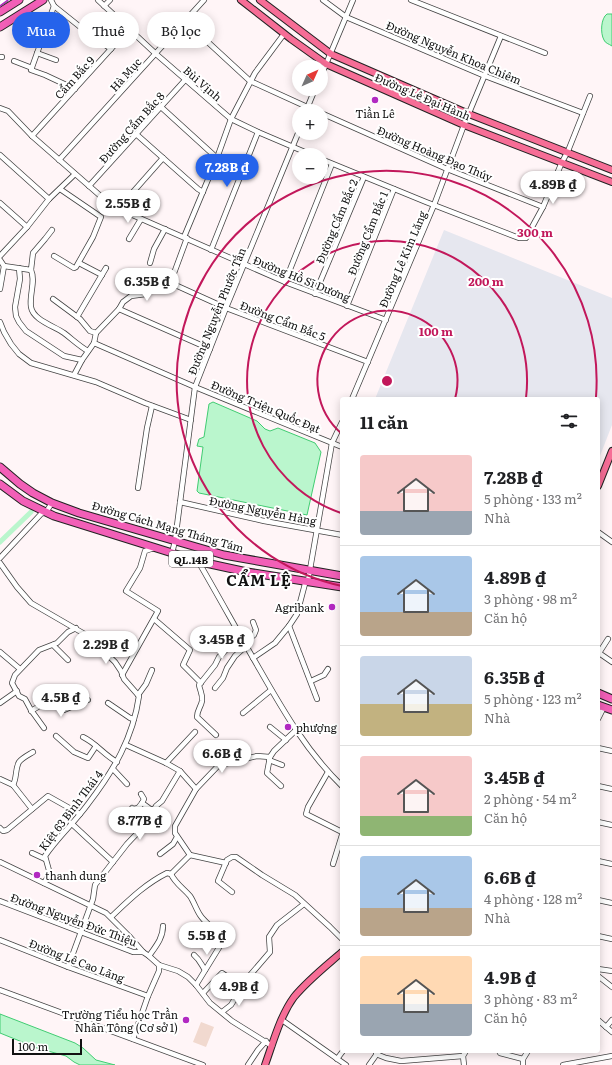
<!DOCTYPE html>
<html lang="vi">
<meta charset="utf-8">
<style>
:root{--surface:#fff;--page:#f2f2f2;--text:#202124;--muted:#757577;--line:#e0e0e0;--accent:#2563eb}
body{margin:0;font-family:Literata,serif;background:var(--page);color:var(--text);height:100vh;display:flex;flex-direction:column;font-size:15px;white-space:nowrap}
*{box-sizing:border-box;margin:0}
p{font-size:13px;color:var(--muted)}
.icon{flex:none;width:22px;height:22px;fill:none;stroke:currentColor;stroke-width:2;stroke-linecap:round;stroke-linejoin:round}
.map{position:relative;flex:1;overflow:hidden}
.drawer{position:absolute;left:340px;top:397px;width:260px;height:656px;display:flex;flex-direction:column;background:var(--surface);border-radius:4px;box-shadow:0 2px 10px #0003}
.drawer>*{flex:none}
.banner{position:absolute;left:12px;top:12px;width:268px;height:36px;display:flex;gap:8px}
.needle{width:26px;rotate:45deg}
.fabs{position:absolute;left:292px;top:60px;display:grid;gap:8px}
.fabs a{display:grid;place-items:center;width:36px;height:36px;border-radius:50%;background:var(--surface);box-shadow:0 2px 10px #0003;font-size:20px}
.scale{position:absolute;left:12px;bottom:10px;width:70px;box-sizing:border-box;padding-left:4px;border:2px solid #111;border-top:0;font-size:11px;line-height:14px;white-space:nowrap;color:#111;-webkit-text-stroke:3px #fff;paint-order:stroke}
.price{position:absolute;translate:-50% -34px;padding:0 9px;border-radius:14px;background:#fff;color:#222;font-size:13px;line-height:26px;filter:drop-shadow(0 1px 2px #0008)}
.price::after{content:'';position:absolute;left:50%;top:24px;width:12px;height:9px;margin-left:-6px;background:inherit;clip-path:polygon(0 0,100% 0,50% 100%)}
.price.current{background:var(--accent);color:#fff}
ul{padding:0;list-style:none}
li{display:flex;align-items:center;gap:12px;height:100px;padding:0 20px}
li+li{border-top:1px solid var(--line)}
li span{display:grid;place-items:center;flex:none;width:112px;height:80px;border-radius:4px;color:#555}
li>.icon{margin-inline-start:auto}
span .icon{width:48px;height:48px;fill:#fffc;stroke-width:1}
li b{font-size:17px}
h2{display:flex;justify-content:space-between;align-items:center;height:48px;padding:0 20px;font-size:17px}
.chip{padding:0 14px;border-radius:18px;background:var(--surface);box-shadow:0 2px 10px #0003;font-size:14px;line-height:36px}
.chip.current{background:var(--accent);color:#fff}
.map>svg:first-child{display:block}
</style>
<div class="map">
<svg width="612" height="1065" viewBox="0 0 612 1065">
<rect width="100%" height="100%" fill="#fff5f7"/>
<polygon fill="#e6e7ef" points="444,230 612,298 612,425 598,461 598,399 375,399"/>
<polygon fill="#f1d9cf" points="201,1022 214,1027 206,1047 193,1042"/>
<g fill="#baf6cd" stroke="#41cc72">
<path d="M607,14h5v32c-3,-2 -7,-3 -8,-6 -4,-7 -3,-22 3,-26z"/>
<polygon points="213,402 257,421 265,429 270,431 278,428 315,443 321,452 307,515 199,493 197,491 203,447 197,446 199,439 204,437 209,404"/>
<polygon points="0,1014 75,1043 83,1048 96,1060 115,1065 80,1065 74,1062 66,1056 37,1048 0,1033"/>
</g>
<g fill="none" stroke-linecap="round" stroke-linejoin="round">
<polyline stroke="#baf6cd" stroke-width="5" points="0,542 31,512"/>
<defs>
<g id="minor">
<polyline points="51,0 54,6 84,30 111,49"/>
<polyline points="98,0 156,54 231,119 258,132 312,155"/>
<polyline points="323,0 346,17 485,76 583,113"/>
<polyline points="411,0 545,53"/>
<polyline points="0,3 5,0"/>
<polyline points="54,6 31,70 45,75 75,89"/>
<polyline points="104,6 110,0"/>
<polyline points="185,21 250,81 316,111"/>
<polyline points="37,53 56,60"/>
<polyline points="0,57 2,57"/>
<polyline points="14,61 32,68"/>
<polyline points="321,76 353,0"/>
<polyline points="161,107 217,158"/>
<polyline points="0,108 8,111 32,136 112,206 285,282 386,320"/>
<polyline points="306,111 315,89"/>
<polyline points="321,113 447,169 543,207"/>
<polyline points="136,134 198,189 203,192"/>
<polyline points="32,136 129,29"/>
<polyline points="0,155 49,199"/>
<polyline points="321,159 426,202 519,238 526,238 543,207 562,162 568,151 590,96"/>
<polyline points="59,160 204,0"/>
<polyline points="89,186 186,79"/>
<polyline points="0,203 27,227"/>
<polyline points="118,209 163,158"/>
<polyline points="184,237 217,158 231,119 255,73 284,34"/>
<polyline points="129,239 141,219"/>
<polyline points="211,250 258,132"/>
<polyline points="0,256 27,227 49,199 75,174"/>
<polyline points="54,256 74,268 76,267 93,237 101,217 60,189"/>
<polyline points="0,260 4,266 0,289"/>
<polyline points="79,263 102,275"/>
<polyline points="150,263 154,249 165,229"/>
<polyline points="4,266 31,270 33,253 45,239 52,230"/>
<polyline points="19,268 20,279 15,307 16,316 19,322 26,331 64,356 82,360"/>
<path d="M31,270c5,11 -2,25 0,37 2,13 23,19 33,26 8,6 15,13 24,18"/>
<polyline points="132,278 140,284 142,294"/>
<polyline points="285,282 332,164"/>
<polyline points="170,284 187,238"/>
<polyline points="315,294 364,177"/>
<polyline points="53,299 80,319 90,331 96,333"/>
<polyline points="347,306 394,189"/>
<polyline points="119,309 210,349"/>
<polyline points="77,317 106,268"/>
<polyline points="0,322 4,332 11,344 19,354 31,363 96,382 145,403 191,420"/>
<polyline points="94,343 195,387 342,447"/>
<polyline points="74,375 82,360 94,343 96,333 119,309 123,302 131,296 146,294 154,289 173,284 226,308 368,362"/>
<polyline points="352,399 434,205 464,125 501,36"/>
<polyline points="138,488 147,428 152,406"/>
<polyline points="180,502 264,521 342,535"/>
<polyline points="598,532 612,542"/>
<polyline points="172,553 175,541 195,387 226,308 299,131"/>
<polyline points="0,558 41,514 46,512 52,503"/>
<path d="M198,561c21,36 41,73 62,109 24,42 47,82 82,116"/>
<path d="M0,563l17,24 14,16 57,33 27,26 6,9 3,8 15,17c-6,42 -25,74 -51,108 -13,18 -30,33 -43,52l5,18 -6,9"/>
<polyline points="306,580 297,614 289,626 317,699"/>
<polyline points="308,581 332,443 342,422"/>
<polyline points="154,619 190,650 183,665 201,683"/>
<polyline points="608,639 599,653 612,662"/>
<polyline points="244,643 254,635 256,630 253,622"/>
<polyline points="53,645 68,660"/>
<polyline points="0,652 20,669"/>
<polyline points="253,658 275,643 289,626"/>
<polyline points="122,675 158,611 126,591 140,568 145,551 154,548"/>
<polyline points="311,681 324,675 328,669"/>
<polyline points="215,688 223,678 227,668 235,656 246,646"/>
<polyline points="138,695 146,684 152,670"/>
<polyline points="0,703 17,691"/>
<polyline points="108,703 130,718 134,719"/>
<polyline points="31,711 53,698 64,710 88,700"/>
<polyline points="243,713 271,690"/>
<polyline points="598,719 604,707"/>
<polyline points="270,727 286,740"/>
<polyline points="44,728 31,710 25,699 19,696 12,683 15,675 39,650 57,643 68,632 76,628"/>
<path d="M216,735l-19,-18c0,-7 4,-10 5,-16 1,-7 -2,-10 -3,-16l16,-20 4,-8 21,-22"/>
<polyline points="56,736 74,752 88,758 96,746"/>
<path d="M83,737c13,6 21,18 34,25"/>
<polyline points="126,745 166,763 180,771 196,789"/>
<polyline points="598,748 612,751"/>
<polyline points="270,757 267,773 281,786"/>
<polyline points="269,760 282,765"/>
<polyline points="166,763 195,732"/>
<polyline points="113,769 127,784"/>
<polyline points="328,772 308,807 306,814 342,832"/>
<path d="M0,779l13,6c4,-7 2,-16 6,-23 3,-4 9,-7 14,-10"/>
<polyline points="13,785 32,809"/>
<polyline points="598,786 612,789"/>
<polyline points="141,794 144,799 142,803 153,811"/>
<polyline points="132,808 133,809 138,808 142,803"/>
<polyline points="598,822 612,825"/>
<polyline points="71,823 113,862"/>
<polyline points="0,828 3,831 7,830 48,796 80,814"/>
<polyline points="32,853 45,859"/>
<polyline points="160,854 173,844 177,837"/>
<polyline points="190,855 175,833 175,826 196,789 217,767 220,765 257,756 270,757 274,751 296,730"/>
<polyline points="190,855 226,863"/>
<polyline points="598,861 612,864"/>
<polyline points="0,862 106,913 129,936 143,952 149,956 159,965 178,971 188,977 196,985 210,1003 232,1021 272,1046"/>
<polyline points="333,864 342,835"/>
<path d="M171,874c4,9 12,14 19,22 4,6 6,13 10,19 7,11 22,16 20,31l-24,39"/>
<polyline points="171,874 190,855"/>
<polyline points="232,892 218,881 227,860 232,857 236,857 262,875 295,895 330,927 342,939"/>
<polyline points="598,900 612,903"/>
<polyline points="0,901 133,952 143,952"/>
<path d="M111,917c18,-17 34,-33 56,-44l4,1"/>
<polyline points="598,936 612,939"/>
<polyline points="0,940 68,967 148,996"/>
<path d="M194,955c6,5 7,9 11,15"/>
<path d="M149,956c7,-10 14,-18 14,-30"/>
<polyline points="68,967 93,899 95,885 127,844 146,824 156,806 162,801 180,771"/>
<polyline points="598,969 612,971"/>
<polyline points="598,976 612,987"/>
<polyline points="0,990 203,1065"/>
<polyline points="203,993 222,973 241,986"/>
<polyline points="222,1012 231,1005 236,997 239,988 270,952 269,937 277,925 304,904"/>
<polyline points="282,1020 346,1065"/>
<polyline points="598,1020 612,1032"/>
<polyline points="606,1027 612,1020"/>
<polyline points="133,1039 148,996 159,971 159,965"/>
<polyline points="499,1051 500,1053 523,1059"/>
<polyline points="376,1054 386,1058 401,1061 463,1056"/>
<polyline points="337,1059 343,1051"/>
<polyline points="248,1065 258,1050 266,1041"/>
<polyline points="369,1065 379,1051"/>
<polyline points="464,1065 463,1056 466,1051"/>
<polyline points="523,1065 523,1059 528,1051"/>
<polyline points="563,1065 612,1056"/>
</g>
<g id="major">
<polyline points="241,0 291,39 326,64 464,125 612,182"/>
<polyline points="260,0 331,54 469,114 612,170"/>
<polyline points="598,486 612,451"/>
<path d="M265,1065c8,-22 15,-49 29,-68 14,-17 32,-31 48,-45"/>
</g>
<g id="highway">
<polyline points="0,12 19,0"/>
<polyline points="0,27 43,0"/>
<polyline points="0,467 20,484 33,493 52,503 79,513 224,555 342,576"/>
<polyline points="0,484 23,501 54,516 201,562 247,572 342,587"/>
<polyline points="598,693 612,699"/>
<polyline points="598,705 612,710"/>
</g>
</defs>
<use href="#minor" stroke="#444" stroke-width="6"/>
<use href="#major" stroke="#222" stroke-width="8"/>
<use href="#highway" stroke="#222" stroke-width="9"/>
<use href="#minor" stroke="#fff" stroke-width="4.5"/>
<use href="#major" stroke="#f66d96" stroke-width="6"/>
<use href="#highway" stroke="#f25fb7" stroke-width="7"/>
<polyline stroke="#b229c1" stroke-width="1.5" points="0,6 8,0"/>
</g>
<g fill="none" stroke="#c2185b" stroke-width="2">
<path d="M342 434A70 70 0 1 1 455 399"/>
<path d="M341 513A140 140 0 1 1 526 398"/>
<path d="M342 586A210 210 0 1 1 596 397"/>
</g>
<g fill="#b229c1" stroke="#fff" stroke-width="1.5">
<circle cx="375" cy="100" r="4"/>
<circle cx="332" cy="607" r="4"/>
<circle cx="288" cy="727" r="4"/>
<circle cx="37" cy="875" r="4"/>
<circle cx="186" cy="1020" r="4"/>
</g>
<g text-anchor="middle" dominant-baseline="central" stroke-width="4" stroke-linejoin="round" paint-order="stroke">
<rect fill="#fff" stroke="#585858" stroke-width="1" x="169" y="551" width="44" height="16" rx="3"/>
<g font-size="10" font-weight="bold" fill="#111">
<text x="191" y="559">QL.14B</text>
</g>
<g font-size="11" fill="#111" stroke="#fff">
<text transform="translate(454 52) rotate(23)">Đường Nguyễn Khoa Chiêm</text>
<text transform="translate(125 74) rotate(-48)">Hà Mục</text>
<text transform="translate(74 77) rotate(-48)">Cẩm Bắc 9</text>
<text transform="translate(203 83) rotate(41)">Bùi Vịnh</text>
<text transform="translate(423 96) rotate(23)">Đường Lê Đại Hành</text>
<text transform="translate(131 127) rotate(-48)">Đường Cẩm Bắc 8</text>
<text transform="translate(435 153) rotate(23)">Đường Hoàng Đạo Thúy</text>
<text transform="translate(336 221) rotate(-67)">Đường Cẩm Bắc 2</text>
<text transform="translate(367 233) rotate(-68)">Đường Cẩm Bắc 1</text>
<text transform="translate(402 259) rotate(-67)">Đường Lê Kim Lăng</text>
<text transform="translate(302 278) rotate(22)">Đường Hồ Sĩ Dương</text>
<text transform="translate(216 311) rotate(-68)">Đường Nguyễn Phước Tấn</text>
<text transform="translate(283 320) rotate(21)">Đường Cẩm Bắc 5</text>
<text transform="translate(266 406) rotate(23)">Đường Triệu Quốc Đạt</text>
<text transform="translate(263 510) rotate(11)">Đường Nguyễn Hàng</text>
<text transform="translate(168 526) rotate(16)">Đường Cách Mạng Tháng Tám</text>
<text transform="translate(70 810) rotate(-53)">Kiệt 63 Bình Thái 4</text>
<text transform="translate(74 919) rotate(20)">Đường Nguyễn Đức Thiệu</text>
<text transform="translate(77 960) rotate(21)">Đường Lê Cao Lãng</text>
</g>
<g font-size="11" fill="#111" stroke="#fff" text-anchor="end">
<text x="375" y="113" text-anchor="middle">Tiần Lê</text>
<text x="324" y="607">Agribank</text>
<text x="296" y="727" text-anchor="start">phượng</text>
<text x="45" y="875" text-anchor="start">thanh dung</text>
<text x="178" y="1014">Trường Tiểu học Trần<tspan x="178" dy="13">Nhân Tông (Cơ sở 1)</tspan></text>
</g>
<g font-size="15" font-weight="bold" letter-spacing="1" fill="#111" stroke="#fff">
<text x="259" y="579">CẨM LỆ</text>
</g>
</g>
<circle cx="387" cy="381" r="6" fill="#c2185b" stroke="#fff" stroke-width="2"/>
<g font-size="12" text-anchor="middle" font-weight="bold" fill="#c2185b" stroke="#fff" stroke-width="4" stroke-linejoin="round" paint-order="stroke">
<text x="535" y="237">300 m</text>
<text x="486" y="286">200 m</text>
<text x="436" y="336">100 m</text>
</g>
</svg>
<div class="fabs">
<a><svg class="needle" viewBox="-14 -14 28 28"><path d="M0-13l5 13h-10z" fill="#e53935"/><path d="M0 13l5-13h-10z" fill="#757577"/></svg></a>
<a>+</a>
<a>−</a>
</div>
<div class="scale">100 m</div>
<b class="price current" style="left:227px;top:188px">7.28B ₫</b>
<b class="price" style="left:553px;top:205px">4.89B ₫</b>
<b class="price" style="left:128px;top:224px">2.55B ₫</b>
<b class="price" style="left:147px;top:302px">6.35B ₫</b>
<b class="price" style="left:222px;top:660px">3.45B ₫</b>
<b class="price" style="left:106px;top:665px">2.29B ₫</b>
<b class="price" style="left:61px;top:718px">4.5B ₫</b>
<b class="price" style="left:222px;top:774px">6.6B ₫</b>
<b class="price" style="left:140px;top:841px">8.77B ₫</b>
<b class="price" style="left:207px;top:956px">5.5B ₫</b>
<b class="price" style="left:239px;top:1007px">4.9B ₫</b>
<div class="banner">
<a class="chip current">Mua</a>
<a class="chip">Thuê</a>
<a class="chip">Bộ lọc</a>
</div>
<section class="drawer">
<h2>11 căn<svg class="icon" aria-label="filters" viewBox="0 0 24 24"><path d="M4 7h16M4 17h16"/><circle cx="9" cy="7" r="2"/><circle cx="15" cy="17" r="2"/></svg></h2>
<ul>
<li><span style="background:linear-gradient(#f6c9c9 70%,#9aa5b1 0)"><svg class="icon" aria-label="home" viewBox="0 0 24 24"><path d="M3 11l9-7 9 7M6 9v11h12V9"/></svg></span><div><b>7.28B ₫</b><p>5 phòng · 133 m²</p><p>Nhà</p></div></li>
<li><span style="background:linear-gradient(#a9c7e8 70%,#b9a48a 0)"><svg class="icon" aria-label="home" viewBox="0 0 24 24"><path d="M3 11l9-7 9 7M6 9v11h12V9"/></svg></span><div><b>4.89B ₫</b><p>3 phòng · 98 m²</p><p>Căn hộ</p></div></li>
<li><span style="background:linear-gradient(#c9d6e8 60%,#c2b280 0)"><svg class="icon" aria-label="home" viewBox="0 0 24 24"><path d="M3 11l9-7 9 7M6 9v11h12V9"/></svg></span><div><b>6.35B ₫</b><p>5 phòng · 123 m²</p><p>Nhà</p></div></li>
<li><span style="background:linear-gradient(#f6c9c9 75%,#8fb573 0)"><svg class="icon" aria-label="home" viewBox="0 0 24 24"><path d="M3 11l9-7 9 7M6 9v11h12V9"/></svg></span><div><b>3.45B ₫</b><p>2 phòng · 54 m²</p><p>Căn hộ</p></div></li>
<li><span style="background:linear-gradient(#a9c7e8 65%,#b9a48a 0)"><svg class="icon" aria-label="home" viewBox="0 0 24 24"><path d="M3 11l9-7 9 7M6 9v11h12V9"/></svg></span><div><b>6.6B ₫</b><p>4 phòng · 128 m²</p><p>Nhà</p></div></li>
<li><span style="background:linear-gradient(#ffd9b3 60%,#9aa5b1 0)"><svg class="icon" aria-label="home" viewBox="0 0 24 24"><path d="M3 11l9-7 9 7M6 9v11h12V9"/></svg></span><div><b>4.9B ₫</b><p>3 phòng · 83 m²</p><p>Căn hộ</p></div></li>
</ul>
</section>
</div>
